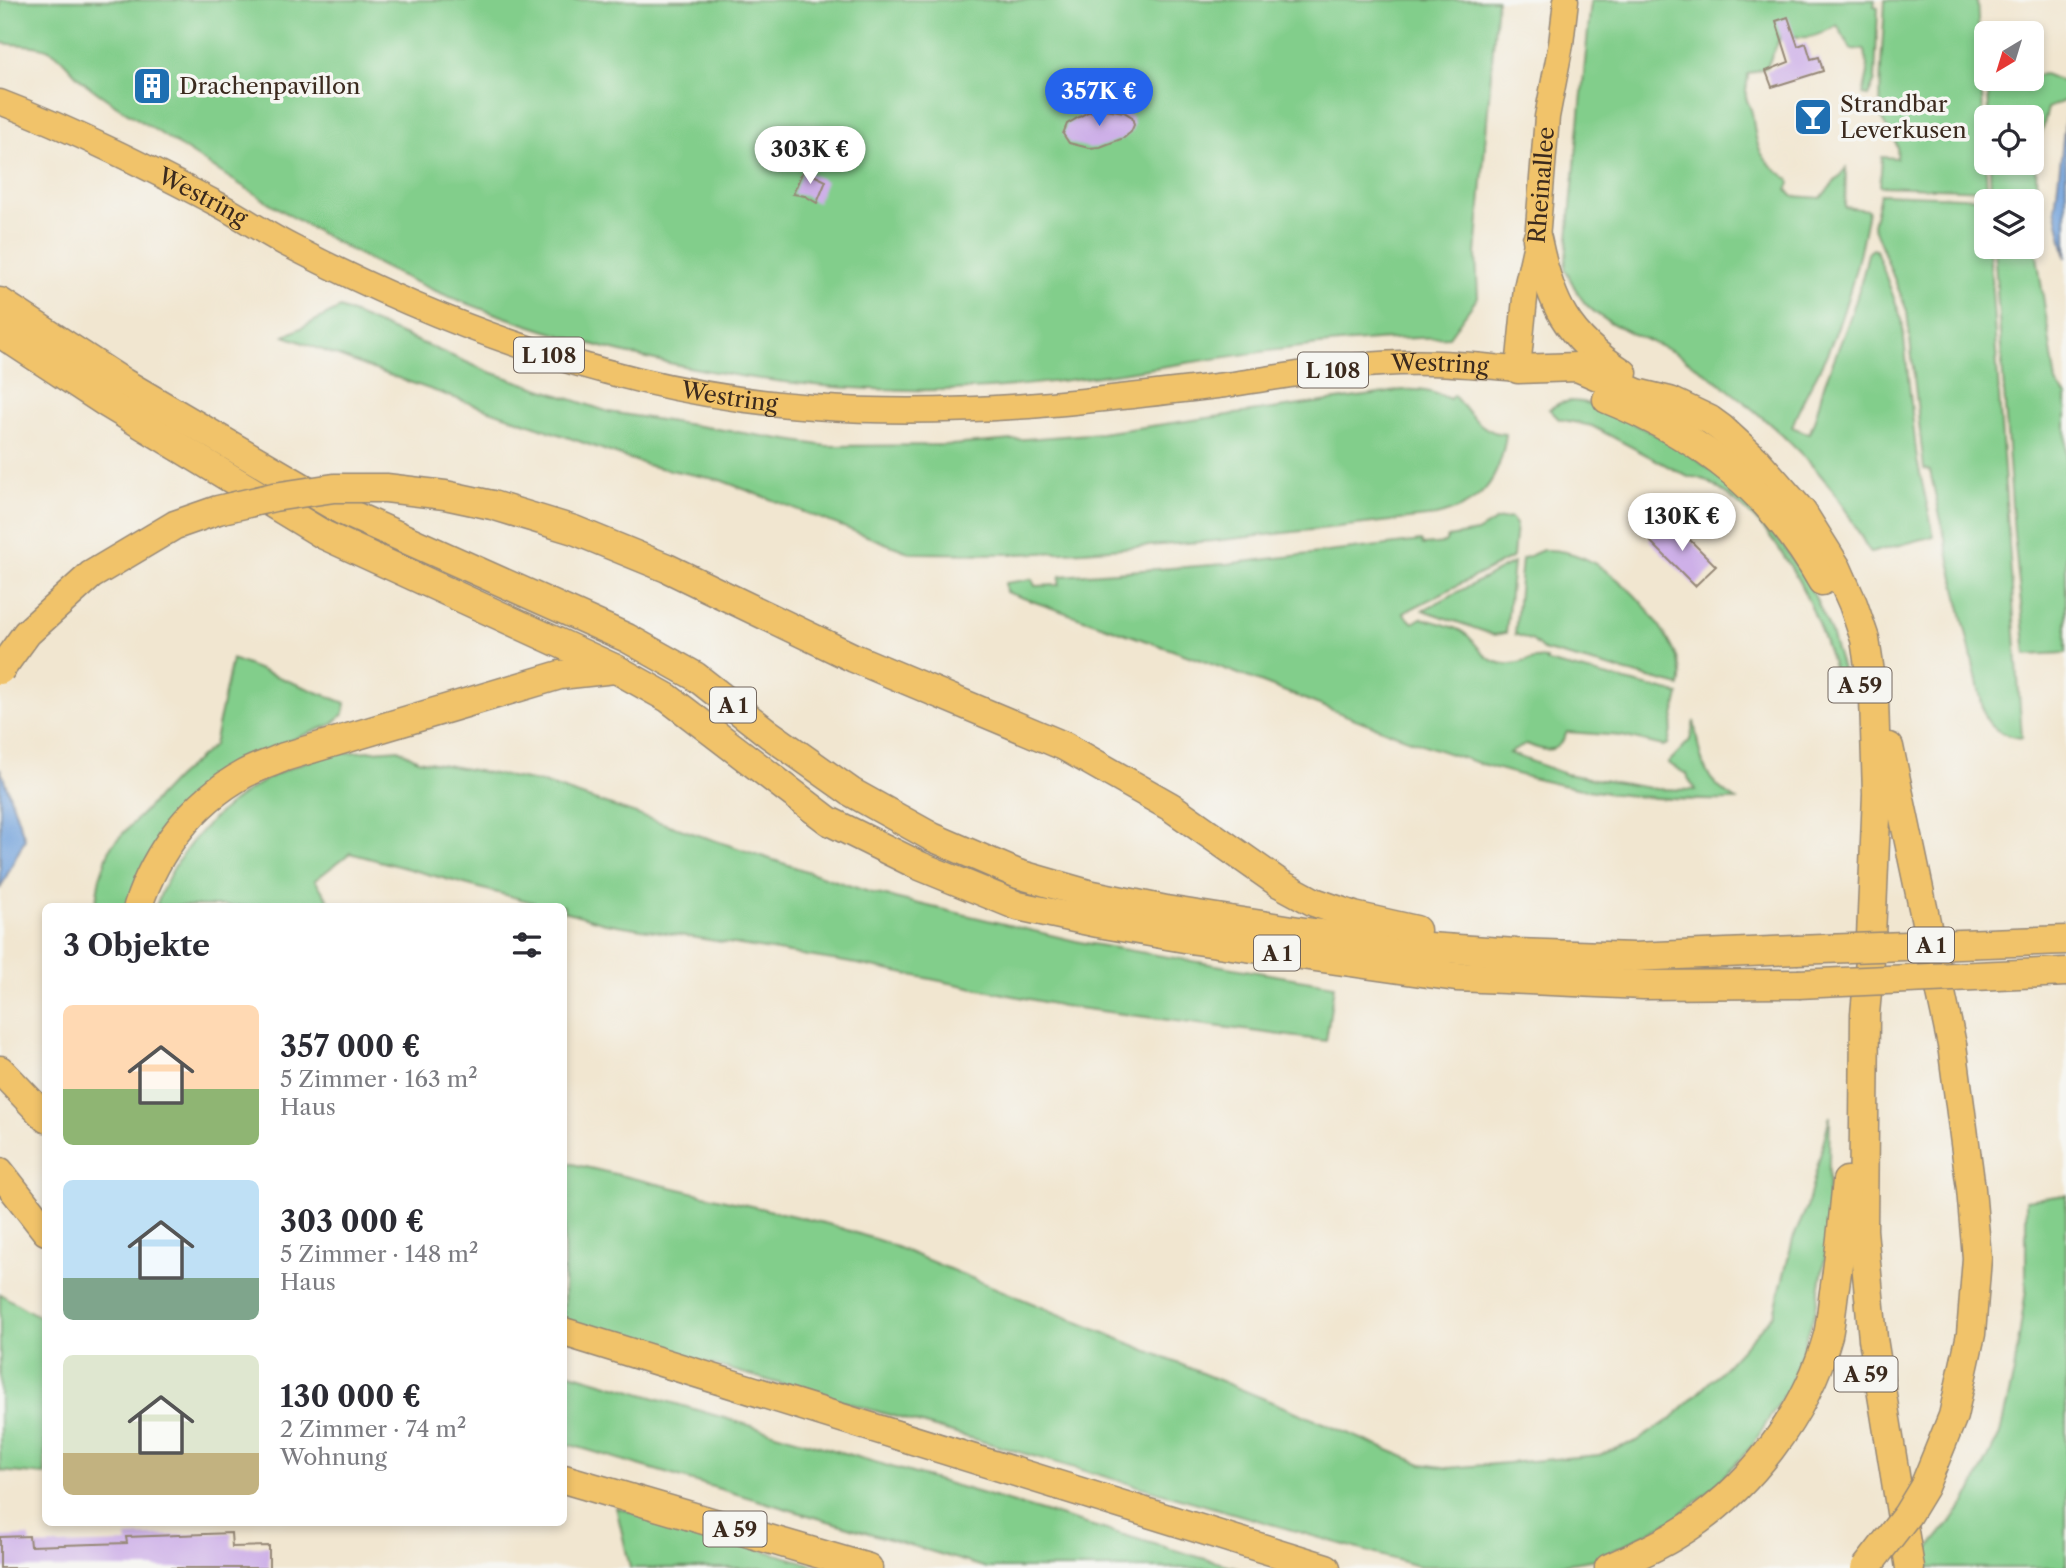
<!DOCTYPE html>
<html lang="de">
<meta charset="utf-8">
<style>
:root{--surface:#fff;--page:#f2f2f3;--text:#2b2b33;--muted:#7c7c81;--accent:#2563eb}
body{margin:0;font-family:"Libre Caslon Text",serif;background:var(--page);color:var(--text);height:100vh;display:flex;flex-direction:column;font-size:26px;white-space:nowrap}
*{box-sizing:border-box;margin:0}
p{font-size:23px;color:var(--muted)}
.icon{flex:none;width:38px;height:38px;fill:none;stroke:currentColor;stroke-width:2;stroke-linecap:round;stroke-linejoin:round}
.map{position:relative;flex:1;overflow:hidden}
.panel{position:absolute;left:42px;top:903px;width:525px;height:623px;display:flex;flex-direction:column;background:var(--surface);border-radius:10px;box-shadow:0 4px 10px #0003}
.panel>*{flex:none}
.needle{width:46px;rotate:218deg}
.fabs{position:absolute;left:1974px;top:21px;display:grid;gap:14px}
.fabs a{display:grid;place-items:center;width:70px;height:70px;border-radius:10px;background:var(--surface);box-shadow:0 4px 10px #0003;font-size:35px}
.price{position:absolute;translate:-50% -60px;padding:0 16px;border-radius:24px;background:#fff;color:#222;font-size:23px;line-height:46px;filter:drop-shadow(0 2px 4px #0008)}
.price::after{content:'';position:absolute;left:50%;top:42px;width:21px;height:16px;margin-left:-10px;background:inherit;clip-path:polygon(0 0,100% 0,50% 100%)}
.price.active{background:var(--accent);color:#fff}
ul{padding:0;list-style:none}
li{display:flex;align-items:center;gap:21px;height:175px;padding:0 21px}
li span{display:grid;place-items:center;flex:none;width:196px;height:140px;border-radius:10px;color:#555}
li>.icon{margin-inline-start:auto}
span .icon{width:84px;height:84px;fill:#fffc;stroke-width:1}
li b{font-size:30px}
h2{display:flex;justify-content:space-between;align-items:center;height:84px;padding:0 21px;font-size:30px}
.map>svg:first-child{display:block}
</style>
<div class="map">
<svg width="2066" height="1568" viewBox="0 0 2066 1568">
<rect width="100%" height="100%" fill="#f6f6f2"/>
<filter id="ink" filterUnits="userSpaceOnUse"><feTurbulence type="fractalNoise" baseFrequency=".0143" numOctaves="2"/><feDisplacementMap in="SourceGraphic" scale="14" xChannelSelector="R" yChannelSelector="G"/><feConvolveMatrix kernelMatrix="1 2 1 2 8 2 1 2 1" color-interpolation-filters="sRGB"/></filter>
<filter id="wash" filterUnits="userSpaceOnUse"><feTurbulence type="fractalNoise" baseFrequency=".00686" numOctaves="4" result="noise"/><feDisplacementMap in="SourceGraphic" scale="28" xChannelSelector="R" yChannelSelector="G"/><feGaussianBlur stdDeviation="1.57" result="paint"/><feColorMatrix in="noise" values="0 0 0 0 0 0 0 0 0 0 0 0 0 0 0 0 0 1.4 0 .05"/><feComposite in="paint" operator="in"/></filter>
<g filter="url(#wash)">
<rect width="100%" height="100%" fill="#f1e6d0"/>
<g fill="#82ce8b" stroke="#5e7c54" stroke-width="2">
<path d="M0,0h1497l-21,255 2,42 -29,40c-28,1 -57,1 -85,4 -126,9 -249,38 -375,47 -185,12 -372,-25 -544,-93 -108,-44 -204,-110 -301,-172 -20,-12 -40,-25 -58,-39 -12,-9 -21,-24 -33,-32 -13,-8 -38,-7 -53,-9z"/>
<path d="M1591,0h284l-1,6 4,1 -3,73 -7,16 -5,-1 5,-23 -3,-22 -14,-1 -14,-24c-22,13 -31,16 -55,8l-15,34 -19,7c0,7 -3,16 -2,23 1,6 5,10 6,16 5,34 5,46 37,66l1,4 -3,7 5,6 29,2 25,-30 -1,39 23,3c-8,47 -20,95 -39,139 -11,26 -28,51 -37,78l17,7c8,-16 10,-34 16,-52 18,-45 33,-80 43,-129l5,-4 3,1 26,70 15,140 17,76 -64,17c-12,-22 -24,-45 -39,-65 -36,-47 -99,-99 -149,-131 -29,-17 -77,-30 -98,-55 -8,-10 -13,-21 -19,-33z"/>
<path d="M1885,0h92l10,190 -107,-4 2,-29 15,1c3,-26 -15,-28 -16,-43 -3,-37 3,-78 4,-115z"/>
<polygon points="2044,74 2066,83 2066,100 2048,108 2036,155 2037,256 2056,383 2066,396 2066,653 2026,655 2014,534 1994,247 2032,247 2032,201 1991,201 1990,163 2032,163 2032,117 1989,117 1988,83 2032,79 2032,76"/>
<path d="M1880,194l106,4v49h3l33,491c-16,-2 -28,-6 -37,-21l-55,-246 -6,-2 -17,-158 -34,-86z"/>
<path d="M340,308l147,63 122,41 217,34 125,-1 150,-12 285,-40c22,-6 43,-4 64,6l3,-4c15,16 29,39 53,39 -6,46 -24,71 -70,82l-223,25 -130,10 -66,3 -106,-1 -191,-73 -70,-14 -261,-91 -104,-39z"/>
<path d="M1571,401l12,1 25,9 73,36 54,42 47,55 27,40 21,46 14,46 -4,15c-20,-73 -51,-152 -114,-197 -13,-9 -22,-18 -38,-17l-96,-51 -33,-7 -10,-10 11,-6z"/>
<path d="M1511,518l5,6 -3,33 -110,56 10,10 8,-5c13,4 30,7 42,14 14,9 18,27 37,31 17,5 32,-8 47,-4v3l132,32 -11,50 -5,2 -41,-10 -55,-4c-8,21 -21,21 -40,12l-18,9 56,21 91,15 39,1 -9,-16 -18,-11 22,-23 4,-19c7,37 6,58 42,79 -60,1 -120,-3 -179,-16 -111,-24 -215,-72 -321,-111 -76,-28 -153,-54 -230,-81l-1,-9 27,-4 3,7 24,-1 1,-9 166,-12 195,-23 2,4 22,-2 3,-6 29,-5 20,-12z"/>
<path d="M1543,550c54,-3 105,52 128,95 7,13 13,27 9,41l-137,-36 -10,-9 -18,-7 7,-75z"/>
<polygon points="1513,563 1506,633 1494,635 1423,610"/>
<polygon points="232,659 345,703 344,713 333,724 273,747 241,764 126,906 95,906 100,877 111,846 176,778 214,745"/>
<path d="M398,749l20,11 125,23 326,109 211,50 254,43 -8,56 -263,-35 -206,-42 -252,-41 -41,-12v-5h-18l-196,-53 -35,27 16,24 7,2h-182c25,-71 89,-126 161,-148 23,-8 56,-6 81,-9z"/>
<polygon points="1830,1116 1827,1247 1815,1312 1790,1385 1752,1446 1713,1488 1675,1519 1597,1559 1542,1568 1418,1566 564,1322 564,1162 828,1224 884,1242 1422,1464 1449,1468 1599,1455 1637,1441 1672,1418 1723,1369 1774,1314 1793,1239 1807,1207"/>
<polygon points="2066,1195 2066,1568 1925,1568 1925,1553 1965,1504 2000,1434 2014,1372 2026,1290 2026,1200"/>
<polygon points="0,1294 45,1320 45,1475 0,1471"/>
<polygon points="564,1371 1202,1558 1238,1568 987,1568 564,1443"/>
<polygon points="616,1507 824,1568 630,1568"/>
</g>
<g fill="#71a1db" stroke="#56667c" stroke-width="2">
<polygon points="2066,114 2066,258 2055,209"/>
<polygon points="0,768 25,839 0,889"/>
</g>
<g id="blocks">
<g fill="#ceb0e8">
<polygon points="1788,17 1798,46 1806,43 1811,59 1819,57 1823,71 1772,87 1766,71 1789,62 1776,21"/>
<polygon points="153,78 165,88 144,97 145,81"/>
<polygon points="1105,109 1124,112 1132,117 1134,125 1131,132 1124,138 1100,147 1089,148 1069,143 1063,134 1067,124 1088,112"/>
<polygon points="803,170 826,181 817,203 805,196 793,194"/>
<polygon points="1670,520 1716,566 1695,586 1649,540"/>
<polygon points="231,1533 232,1547 269,1546 269,1568 0,1568 0,1537 29,1536 30,1546 127,1543 126,1537"/>
</g>
</g>
</g>
<g filter="url(#ink)">
<use href="#blocks" fill-opacity="0" stroke="#968877" stroke-width="2"/>
<g fill="none" stroke-linecap="round" stroke-linejoin="round">
<defs>
<g id="primary">
<path id="s1" d="M0,102c76,29 151,67 223,105 23,13 45,28 69,40 162,84 338,147 521,160 141,11 273,-5 412,-22 58,-8 116,-20 174,-22 39,-2 80,3 119,6l8,-81 11,-49 10,-122 14,-73 5,-44"/>
</g>
<g id="highway">
<path d="M1537,239c13,63 29,98 86,134"/>
<polyline points="0,302 124,383 341,510 627,638 695,676 769,734 851,792 932,837 1018,874 1088,894 1166,910 1305,932 1414,946 1516,953 1634,957 1796,950"/>
<polyline points="0,333 108,404 324,535 616,669 668,698 829,821 920,866 1018,906 1098,923 1196,940 1456,977 1643,985 1798,984"/>
<polyline points="1518,369 1577,367 1637,393 1670,401 1710,420 1721,428 1757,461 1802,512 1837,568 1853,604 1865,639 1874,699 1877,794 1870,960 1865,1014 1863,1230 1873,1339 1910,1568"/>
<path d="M1607,399c96,39 164,92 215,182"/>
<polyline points="492,505 574,530 667,568 854,658 1064,746 1171,807 1279,883 1314,902 1354,916 1416,930"/>
<polyline points="1889,747 1952,1045"/>
<path d="M138,906c18,-55 55,-104 106,-132 13,-7 27,-11 40,-17l276,-82 55,-6"/>
<polyline points="0,1070 46,1118"/>
<polyline points="0,1172 46,1231"/>
<polyline points="564,1332 1326,1568"/>
<polyline points="564,1479 868,1568"/>
<path d="M1609,1568c23,-10 46,-20 67,-33 72,-43 130,-120 152,-200 3,-14 4,-29 6,-43 6,-37 9,-74 13,-111"/>
</g>
</defs>
<use href="#primary" stroke="#968877" stroke-width="27"/>
<use href="#highway" stroke="#968877" stroke-width="31"/>
<use href="#primary" stroke="#f1c36a" stroke-width="24"/>
<use href="#highway" stroke="#f1c36a" stroke-width="28"/>
<defs>
<g id="highway-bridge">
<polyline points="0,670 27,633 91,575 175,525 218,510 274,497 334,488 386,488 445,495 492,505"/>
<polyline points="1796,950 2066,940"/>
<polyline points="1798,984 2066,972"/>
<polyline points="1866,1568 1907,1515 1924,1487 1953,1416 1971,1334 1977,1258 1971,1189 1952,1045"/>
</g>
</defs>
<use href="#highway-bridge" stroke="#968877" stroke-width="31" stroke-linecap="butt"/>
<use href="#highway-bridge" stroke="#f1c36a" stroke-width="28"/>
</g>
</g>
<defs>
<symbol id="building-square" viewBox="-11 -11 22 22"><rect x="-9" y="-9" width="18" height="18" rx="4" fill="#1f6fb2" stroke="#f6f6f2"/><path d="M-4-6H4V6H1V3H-1V6H-4ZM-2.5-4.3h1.7v1.8h-1.7ZM.8-4.3h1.7v1.8H.8ZM-2.5-1h1.7V.8h-1.7ZM.8-1h1.7V.8H.8Z" fill="#fff"/></symbol>
<symbol id="bar-square" viewBox="-11 -11 22 22"><rect x="-9" y="-9" width="18" height="18" rx="4" fill="#1f6fb2" stroke="#f6f6f2"/><path d="M-6-5H6L.8 .8V4.5H3.5V6h-7V4.5H-.8V.8Z" fill="#fff"/></symbol>
</defs>
<g fill-rule="evenodd">
<use href="#building-square" x="130" y="64" width="44" height="44"/>
<use href="#bar-square" x="1791" y="95" width="44" height="44"/>
</g>
<g text-anchor="middle" dominant-baseline="central" stroke-width="7" stroke-linejoin="round" paint-order="stroke">
<g fill="#f6f6f2" stroke="#73675e" stroke-width="2">
<rect x="514" y="337.5" width="70" height="35" rx="5"/>
<rect x="1298" y="352.5" width="70" height="35" rx="5"/>
<rect x="1828.5" y="667.5" width="63" height="35" rx="5"/>
<rect x="710" y="687.5" width="46" height="35" rx="5"/>
<rect x="1908" y="927.5" width="46" height="35" rx="5"/>
<rect x="1254" y="935.5" width="46" height="35" rx="5"/>
<rect x="1834.5" y="1356.5" width="63" height="35" rx="5"/>
<rect x="703.5" y="1511.5" width="63" height="35" rx="5"/>
</g>
<g font-size="21" font-weight="bold" fill="#3b2a1e">
<text x="549" y="355">L 108</text>
<text x="1333" y="370">L 108</text>
<text x="1860" y="685">A 59</text>
<text x="733" y="705">A 1</text>
<text x="1931" y="945">A 1</text>
<text x="1277" y="953">A 1</text>
<text x="1866" y="1374">A 59</text>
<text x="735" y="1529">A 59</text>
</g>
<g font-size="23" fill="#3b2a1e" stroke="#f6f6f2" text-anchor="start">
<text x="179" y="86">Drachenpavillon</text>
<text x="1840" y="104">Strandbar<tspan x="1840" dy="26">Leverkusen</tspan></text>
</g>
<g font-size="23" fill="#3b2a1e" stroke="#f6f6f2">
<text stroke="none"><textPath href="#s1" startOffset="1769">Rheinallee</textPath></text>
<text stroke="none"><textPath href="#s1" startOffset="224">Westring</textPath></text>
<text stroke="none"><textPath href="#s1" startOffset="1505">Westring</textPath></text>
<text stroke="none"><textPath href="#s1" startOffset="791">Westring</textPath></text>
</g>
</g>
</svg>
<div class="fabs">
<a><svg class="needle" viewBox="-14 -14 28 28"><path d="M0-13l5 13h-10z" fill="#e53935"/><path d="M0 13l5-13h-10z" fill="#7c7c81"/></svg></a>
<a><svg class="icon" aria-label="locate" viewBox="0 0 24 24"><circle cx="12" cy="12" r="6"/><path d="M12 2v4M12 18v4M2 12h4M18 12h4"/></svg></a>
<a><svg class="icon" aria-label="layers" viewBox="0 0 24 24"><path d="M12 4l9 5-9 5-9-5zM3 14l9 5 9-5"/></svg></a>
</div>
<b class="price active" style="left:1099px;top:128px">357K €</b>
<b class="price" style="left:810px;top:186px">303K €</b>
<b class="price" style="left:1682px;top:553px">130K €</b>
<section class="panel">
<h2>3 Objekte<svg class="icon" aria-label="filters" viewBox="0 0 24 24"><path d="M4 7h16M4 17h16"/><circle cx="9" cy="7" r="2"/><circle cx="15" cy="17" r="2"/></svg></h2>
<ul>
<li><span style="background:linear-gradient(#ffd9b3 60%,#8fb573 0)"><svg class="icon" aria-label="home" viewBox="0 0 24 24"><path d="M3 11l9-7 9 7M6 9v11h12V9"/></svg></span><div><b>357 000 €</b><p>5 Zimmer · 163 m²</p><p>Haus</p></div></li>
<li><span style="background:linear-gradient(#bfe0f5 70%,#7fa58c 0)"><svg class="icon" aria-label="home" viewBox="0 0 24 24"><path d="M3 11l9-7 9 7M6 9v11h12V9"/></svg></span><div><b>303 000 €</b><p>5 Zimmer · 148 m²</p><p>Haus</p></div></li>
<li><span style="background:linear-gradient(#dfe7d0 70%,#c2b280 0)"><svg class="icon" aria-label="home" viewBox="0 0 24 24"><path d="M3 11l9-7 9 7M6 9v11h12V9"/></svg></span><div><b>130 000 €</b><p>2 Zimmer · 74 m²</p><p>Wohnung</p></div></li>
</ul>
</section>
</div>
